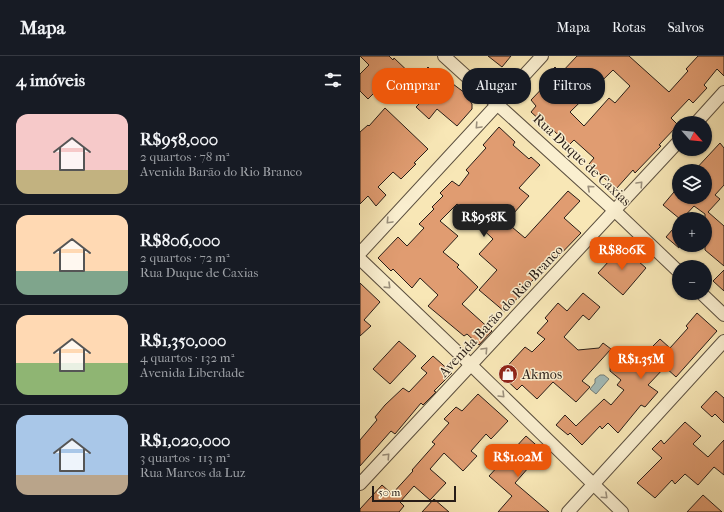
<!DOCTYPE html>
<html lang="pt">
<meta charset="utf-8">
<style>
:root{--surface:#171b24;--page:#242831;--text:#f1f3f6;--muted:#9ea1a6;--line:#363941;--accent:#ea580c}
body{margin:0;font-family:"IM FELL French Canon",serif;background:var(--page);color:var(--text);height:100vh;display:flex;flex-direction:column;font-size:15px;white-space:nowrap}
*{box-sizing:border-box;margin:0}
p{font-size:13px;color:var(--muted)}
.icon{flex:none;width:22px;height:22px;fill:none;stroke:currentColor;stroke-width:2;stroke-linecap:round;stroke-linejoin:round}
.map{position:relative;flex:1;overflow:hidden}
.side{display:flex;flex-direction:column;background:var(--surface);width:360px}
.side>*{flex:none}
.top-card{position:absolute;left:12px;top:12px;width:292px;height:36px;display:flex;gap:8px}
.needle{width:26px;rotate:117deg}
.fabs{position:absolute;left:312px;top:60px;display:grid;gap:8px}
.fabs a{display:grid;place-items:center;width:40px;height:40px;border-radius:50%;background:var(--surface);box-shadow:0 1px 3px #0004;font-size:20px}
.scale{position:absolute;left:12px;bottom:10px;width:84px;box-sizing:border-box;padding-left:4px;border:2px solid #271c17;border-top:0;font-size:11px;line-height:14px;white-space:nowrap;color:#271c17;-webkit-text-stroke:3px #faefd0;paint-order:stroke}
.price{position:absolute;translate:-50% -34px;padding:0 9px;border-radius:8px;background:var(--accent);color:#fff;font-size:13px;line-height:26px;filter:drop-shadow(0 1px 2px #0008)}
.price::after{content:'';position:absolute;left:50%;top:24px;width:12px;height:9px;margin-left:-6px;background:inherit;clip-path:polygon(0 0,100% 0,50% 100%)}
.price.selected{background:#222;color:#fff}
ul{padding:0;list-style:none}
li{display:flex;align-items:center;gap:12px;height:100px;padding:0 16px}
li+li{border-top:1px solid var(--line)}
li span{display:grid;place-items:center;flex:none;width:112px;height:80px;border-radius:12px;color:#555}
li>.icon{margin-inline-start:auto}
span .icon{width:48px;height:48px;fill:#fffc;stroke-width:1}
li b{font-size:17px}
h2{display:flex;justify-content:space-between;align-items:center;height:48px;padding:0 16px;font-size:17px}
.chip{padding:0 14px;border-radius:16px;background:var(--surface);box-shadow:0 1px 3px #0004;font-size:14px;line-height:36px}
.chip.selected{background:var(--accent);color:#fff}
header{display:flex;align-items:center;gap:24px;box-sizing:border-box;height:56px;padding:0 20px;background:var(--surface);border-bottom:1px solid var(--line)}
header strong{font-size:19px}
nav{display:flex;gap:22px;margin-inline-start:auto;font-size:14px}
main{display:flex;flex:1;min-height:0}
.map>svg:first-child{display:block}
</style>
<header>
<strong>Mapa</strong>
<nav><a>Mapa</a><a>Rotas</a><a>Salvos</a></nav>
</header>
<main>
<section class="side">
<h2>4 imóveis<svg class="icon" aria-label="filters" viewBox="0 0 24 24"><path d="M4 7h16M4 17h16"/><circle cx="9" cy="7" r="2"/><circle cx="15" cy="17" r="2"/></svg></h2>
<ul>
<li><span style="background:linear-gradient(#f6c9c9 70%,#c2b280 0)"><svg class="icon" aria-label="home" viewBox="0 0 24 24"><path d="M3 11l9-7 9 7M6 9v11h12V9"/></svg></span><div><b>R$958,000</b><p>2 quartos · 78 m²</p><p>Avenida Barão do Rio Branco</p></div></li>
<li><span style="background:linear-gradient(#ffd9b3 70%,#7fa58c 0)"><svg class="icon" aria-label="home" viewBox="0 0 24 24"><path d="M3 11l9-7 9 7M6 9v11h12V9"/></svg></span><div><b>R$806,000</b><p>2 quartos · 72 m²</p><p>Rua Duque de Caxias</p></div></li>
<li><span style="background:linear-gradient(#ffd9b3 60%,#8fb573 0)"><svg class="icon" aria-label="home" viewBox="0 0 24 24"><path d="M3 11l9-7 9 7M6 9v11h12V9"/></svg></span><div><b>R$1,350,000</b><p>4 quartos · 132 m²</p><p>Avenida Liberdade</p></div></li>
<li><span style="background:linear-gradient(#a9c7e8 75%,#b9a48a 0)"><svg class="icon" aria-label="home" viewBox="0 0 24 24"><path d="M3 11l9-7 9 7M6 9v11h12V9"/></svg></span><div><b>R$1,020,000</b><p>3 quartos · 113 m²</p><p>Rua Marcos da Luz</p></div></li>
</ul>
</section>
<div class="map">
<svg width="364" height="456" viewBox="0 0 364 456">
<rect width="100%" height="100%" fill="#f8e7b6"/>
<filter id="stains"><feTurbulence type="fractalNoise" baseFrequency=".005" numOctaves="4"/><feColorMatrix values="0 0 0 0 .2 0 0 0 0 .09 0 0 0 0 .02 0 0 0 .5 -.17"/></filter>
<radialGradient id="worn" r=".72"><stop offset=".6" stop-color="#630" stop-opacity="0"/><stop offset="1" stop-color="#630" stop-opacity=".3"/></radialGradient>
<polygon fill="#a3bcba" stroke="#717c79" points="240,319 244,319 249,323 236,338 230,333 235,327 235,323"/>
<g fill="#e09c71" stroke="#271c17" fill-rule="evenodd">
<polygon points="0,0 29,0 33,4 34,2 56,23 68,11 89,32 93,28 105,37 112,48 112,53 97,70 77,53 69,63 56,51 59,48 41,30 34,38 23,28 8,43 0,35 0,18 9,9"/>
<polygon points="128,0 151,0 142,11"/>
<path d="M217,0h52l40,36 19,-21 -2,-2 12,-13h26v20l-7,-7 -13,16 3,3 -14,15 -4,-4 -18,19 7,7 -19,20 2,1 -26,27 -2,-3 -17,19 -27,-25 5,-6 -20,-18 -5,5 -16,-15 -1,1 -21,-19 5,-6 -5,-6 20,-21 -4,-4 8,-8 6,6zM253,14l17,16 -15,17 -6,-5 -25,28 -14,-14z"/>
<polygon points="25,52 68,93 54,107 56,108 41,123 33,116 18,131 26,139 16,150 8,140 0,148 0,76 8,69 9,70"/>
<polygon points="139,71 155,86 153,89 169,103 171,101 180,109 159,132 169,140 146,166 165,182 208,135 220,145 204,162 221,177 191,208 189,206 173,222 174,223 160,237 161,238 145,256 119,234 137,214 119,198 133,183 114,165 116,163 97,148 80,165 98,180 83,196 99,209 97,211 118,231 102,248 132,275 119,289 107,278 104,280 68,250 78,239 60,222 52,232 33,213 31,215 18,202 38,181 47,190 64,172 59,168 74,153 72,151 83,140 80,137 92,125 99,130 109,117 106,114 126,92 123,89"/>
<polygon points="360,87 364,92 364,129 355,139 360,143 348,156 364,170 364,210 345,194 345,158 334,150 322,163 320,163 303,149 319,130 319,141 345,141 345,115 334,115"/>
<polygon points="319,166 319,192 306,181"/>
<polygon points="262,191 286,212 263,239 238,217"/>
<polygon points="364,214 364,235 353,225"/>
<polygon points="0,227 20,246 4,264 11,270 0,280"/>
<polygon points="223,237 240,251 229,264 223,259 204,281 218,294 239,292 243,287 251,293 222,325 230,331 216,346 193,326 177,343 162,329 157,334 140,318 165,291 172,296 185,283 177,277 188,265 185,262 198,247 207,255"/>
<polygon points="337,257 357,275 316,321 305,311 288,329 298,336 285,351 281,349 258,377 248,367 242,373 240,370 222,389 210,377 208,379 196,369 205,359 216,370 244,343 251,349 264,334 257,329 261,324 250,315 251,293 275,313 291,296 289,294 300,283 310,292 328,272 326,270"/>
<polygon points="39,285 56,300 30,328 13,313"/>
<polygon points="73,300 92,317 74,335 76,336 63,349 61,347 35,378 31,375 0,410 0,384 17,364 15,361 25,349 43,332 49,336 67,317 61,312"/>
<polygon points="356,335 364,342 364,367 355,358 352,361 341,351"/>
<polygon points="118,338 148,365 131,383 126,378 111,395 117,400 103,415 84,397 70,413 86,427 70,444 54,430 40,446 44,450 39,456 0,456 0,453 22,429 32,438 53,415 52,414 75,388 72,386 89,367 84,363 96,351 102,355"/>
<polygon points="325,366 341,380 333,388 348,401 364,384 364,419 354,411 338,429 325,418 315,428 312,424 295,442 277,427 302,402 292,393 301,384 304,388"/>
<polygon points="166,380 183,395 155,427 189,456 138,456 152,440 129,420"/>
<polygon points="343,439 362,456 327,456"/>
<polygon points="74,443 89,456 62,456"/>
</g>
<g fill="none" stroke-linecap="round" stroke-linejoin="round">
<defs>
<g id="minor">
<polyline points="84,0 255,155 319,216"/>
<polyline points="336,67 364,36"/>
<polyline points="0,197 182,0"/>
<polyline points="0,203 111,309 262,456"/>
<polyline points="341,237 364,259"/>
<polyline points="0,428 319,85"/>
<polyline points="208,456 364,285"/>
</g>
</defs>
<use href="#minor" stroke="#5b4f3f" stroke-width="14"/>
<use href="#minor" stroke="#faefd0" stroke-width="12"/>
</g>
<defs><path id="oneway-chevron" d="M-2-3.5L2.5 0L-2 3.5" fill="none" stroke-width="1.6" stroke-linecap="round" stroke-linejoin="round"/></defs>
<g stroke="#9b907d">
<use href="#oneway-chevron" transform="translate(118 70) rotate(133)"/>
<use href="#oneway-chevron" transform="translate(280 128) rotate(-47)"/>
<use href="#oneway-chevron" transform="translate(230 132) rotate(-138)"/>
<use href="#oneway-chevron" transform="translate(29 165) rotate(133)"/>
<use href="#oneway-chevron" transform="translate(28 230) rotate(44)"/>
<use href="#oneway-chevron" transform="translate(125 294) rotate(-47)"/>
<use href="#oneway-chevron" transform="translate(142 339) rotate(45)"/>
<use href="#oneway-chevron" transform="translate(27 400) rotate(-47)"/>
<use href="#oneway-chevron" transform="translate(245 440) rotate(43)"/>
</g>
<defs>
<symbol id="shop-disc" viewBox="-11 -11 22 22"><circle r="9.5" fill="#8f2418" stroke="#faefd0"/><path d="M-5-2.5h2.3a2.7 3.5 0 0 1 5.4 0H5L5.5 6h-11ZM-1.5-2.5h3a1.5 2.3 0 0 0-3 0Z" fill="#fff"/></symbol>
</defs>
<g fill-rule="evenodd">
<use href="#shop-disc" x="137" y="307" width="22" height="22"/>
</g>
<g text-anchor="middle" dominant-baseline="central" stroke-width="3" stroke-linejoin="round" paint-order="stroke">
<g font-size="14" fill="#271c17" stroke="#faefd0">
<text transform="translate(222 104) rotate(43)">Rua Duque de Caxias</text>
<text transform="translate(141 255) rotate(-47)">Avenida Barão do Rio Branco</text>
</g>
<g font-size="14" fill="#271c17" stroke="#faefd0" text-anchor="start">
<text x="162" y="318">Akmos</text>
</g>
</g>
<rect width="100%" height="100%" filter="url(#stains)"/>
<rect width="100%" height="100%" fill="url(#worn)"/>
</svg>
<div class="fabs">
<a><svg class="needle" viewBox="-14 -14 28 28"><path d="M0-13l5 13h-10z" fill="#e53935"/><path d="M0 13l5-13h-10z" fill="#9ea1a6"/></svg></a>
<a><svg class="icon" aria-label="layers" viewBox="0 0 24 24"><path d="M12 4l9 5-9 5-9-5zM3 14l9 5 9-5"/></svg></a>
<a>+</a>
<a>−</a>
</div>
<div class="scale">50 m</div>
<b class="price selected" style="left:124px;top:182px">R$958K</b>
<b class="price" style="left:262px;top:215px">R$806K</b>
<b class="price" style="left:281px;top:324px">R$1.35M</b>
<b class="price" style="left:158px;top:422px">R$1.02M</b>
<div class="top-card">
<a class="chip selected">Comprar</a>
<a class="chip">Alugar</a>
<a class="chip">Filtros</a>
</div>
</div>
</main>
